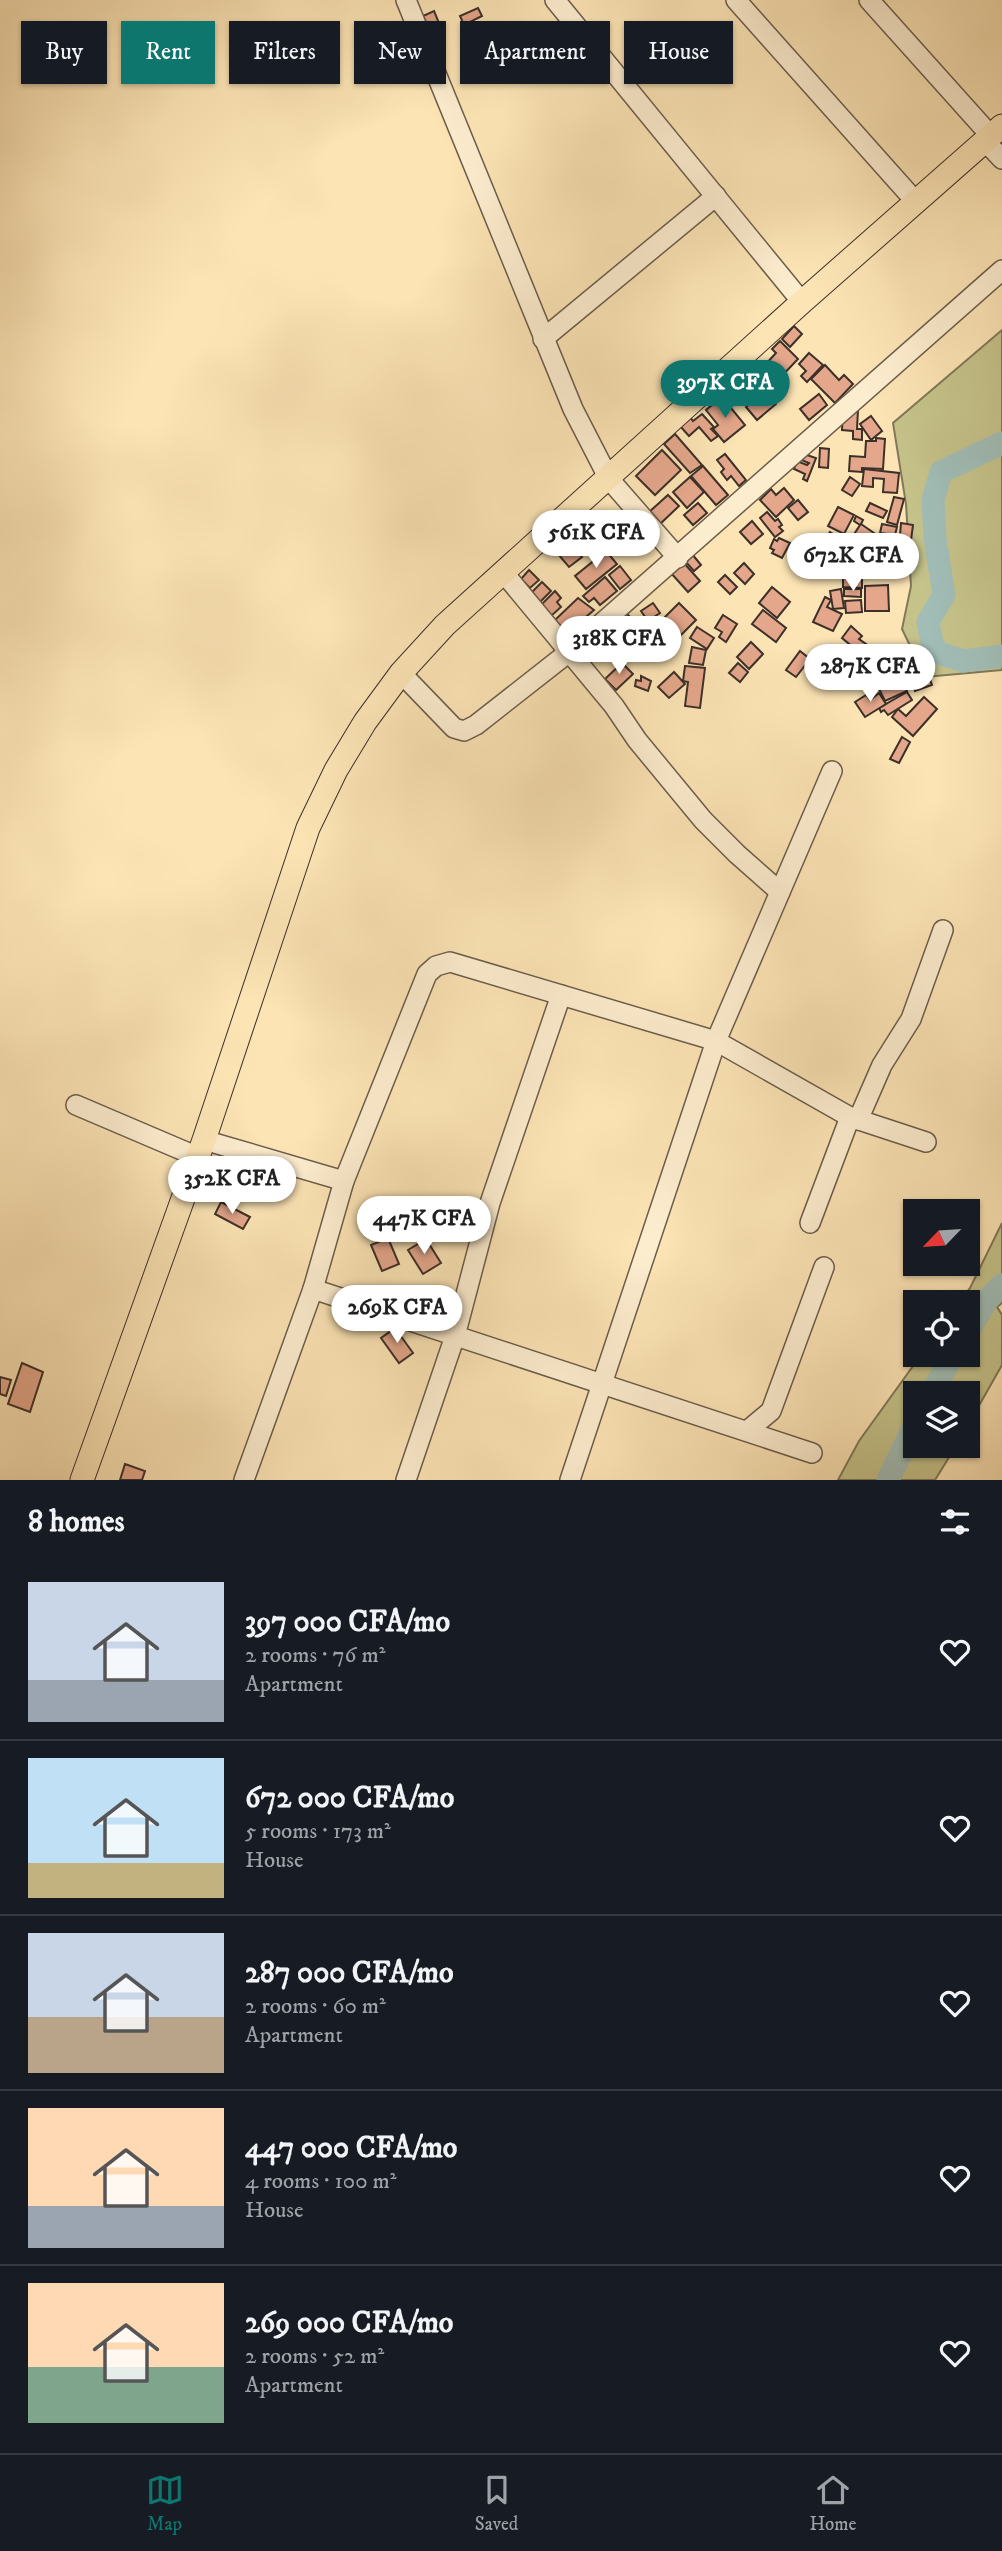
<!DOCTYPE html>
<meta charset="utf-8">
<style>
:root{--surface:#171b24;--page:#20242c;--text:#f1f3f6;--muted:#9ea1a6;--line:#363941;--accent:#0f766e}
body{margin:0;font-family:"IM FELL DW Pica",serif;background:var(--page);color:var(--text);height:100vh;display:flex;flex-direction:column;font-size:26px;white-space:nowrap}
*{box-sizing:border-box;margin:0}
p{font-size:23px;color:var(--muted)}
.icon{flex:none;width:38px;height:38px;fill:none;stroke:currentColor;stroke-width:2;stroke-linecap:round;stroke-linejoin:round}
.map{position:relative;height:1480px;overflow:hidden}
.sheet{display:flex;flex-direction:column;background:var(--surface);flex:1}
.sheet>*{flex:none}
.guide{position:absolute;left:21px;top:21px;width:961px;height:63px;display:flex;gap:14px}
.needle{width:46px;rotate:245deg}
.controls{position:absolute;left:903px;top:1199px;display:grid;gap:14px}
.controls a{display:grid;place-items:center;width:77px;height:77px;border-radius:0px;background:var(--surface);box-shadow:0 2px 5px #0004;font-size:35px}
.price{position:absolute;translate:-50% -60px;padding:0 16px;border-radius:24px;background:#fff;color:#222;font-size:23px;line-height:46px;filter:drop-shadow(0 2px 4px #0008)}
.price::after{content:'';position:absolute;left:50%;top:42px;width:21px;height:16px;margin-left:-10px;background:inherit;clip-path:polygon(0 0,100% 0,50% 100%)}
.price.selected{background:var(--accent);color:#fff}
ul{padding:0;list-style:none}
li{display:flex;align-items:center;gap:21px;height:175px;padding:0 28px}
li+li{border-top:2px solid var(--line)}
li span{display:grid;place-items:center;flex:none;width:196px;height:140px;border-radius:0px;color:#555}
li>.icon{margin-inline-start:auto}
span .icon{width:84px;height:84px;fill:#fffc;stroke-width:1}
li b{font-size:30px}
h2{display:flex;justify-content:space-between;align-items:center;height:84px;padding:0 28px;font-size:30px}
.chip{padding:0 24px;border-radius:0px;background:var(--surface);box-shadow:0 2px 5px #0004;font-size:24px;line-height:63px}
.chip.selected{background:var(--accent);color:#fff}
.tabs{display:flex;justify-content:space-around;align-items:center;height:98px;border-top:2px solid var(--line);background:var(--surface);font-size:19px;color:var(--muted)}
.tabs a{display:grid;justify-items:center;gap:4px}
.tabs .selected{color:var(--accent)}
.map>svg:first-child{display:block}
</style>
<div class="map">
<svg width="1002" height="1480" viewBox="0 0 1002 1480">
<rect width="100%" height="100%" fill="#fce4b5"/>
<filter id="stains"><feTurbulence type="fractalNoise" baseFrequency=".00286" numOctaves="4"/><feColorMatrix values="0 0 0 0 .2 0 0 0 0 .09 0 0 0 0 .02 0 0 0 .5 -.17"/></filter>
<radialGradient id="worn" r=".72"><stop offset=".6" stop-color="#630" stop-opacity="0"/><stop offset="1" stop-color="#630" stop-opacity=".3"/></radialGradient>
<g fill="#c5c28a" stroke="#80795a" stroke-width="2">
<polygon points="1002,330 1002,670 925,677 902,629 911,586 906,504 893,423"/>
<polygon points="1002,1223 1002,1303 997,1307 1002,1315 1002,1365 968,1425 968,1393 915,1393 915,1446 956,1446 935,1480 838,1480 859,1441 921,1355 968,1354 968,1302 959,1302 970,1288"/>
</g>
<g fill="none" stroke-linecap="round" stroke-linejoin="round">
<g stroke="#a1bdb6" stroke-width="23">
<polyline points="1002,443 941,472 933,500 935,538 944,595 928,622 932,643 938,653 964,661 1002,656"/>
<polyline points="968,1332 987,1300 1002,1285"/>
<polyline points="931,1393 954,1354"/>
<polyline points="888,1480 915,1424"/>
</g>
</g>
<g fill="#e4a78b" stroke="#3c3029" stroke-width="2">
<polygon points="478,8 482,16 464,25 460,16"/>
<polygon points="434,11 441,28 431,33 423,16"/>
<polygon points="794,326 802,334 790,347 782,339"/>
<polygon points="780,341 798,359 778,380 764,366 776,353 772,349"/>
<polygon points="809,353 823,365 807,382 801,376 806,371 799,364"/>
<polygon points="825,365 839,380 844,375 853,384 835,403 811,379"/>
<polygon points="765,391 776,404 757,420 746,407"/>
<polygon points="819,394 827,405 809,420 800,409"/>
<polygon points="722,397 745,425 724,442 713,429 718,425 706,410"/>
<polygon points="843,409 858,410 857,429 862,429 862,440 853,439 853,431 842,430"/>
<polygon points="702,414 714,427 711,429 718,436 711,441 699,427 689,436 680,426 690,417 693,421"/>
<polygon points="871,416 882,431 871,440 860,424"/>
<polygon points="675,434 702,465 690,473 664,444"/>
<polygon points="876,438 885,439 883,469 862,468 862,472 849,471 850,456 865,457 866,441 876,441"/>
<polygon points="820,448 829,449 828,468 819,467"/>
<polygon points="662,450 681,470 655,495 636,476"/>
<polygon points="801,453 816,458 807,481 803,479 805,474 794,469 797,461 807,465 809,463 799,459"/>
<polygon points="725,454 746,480 739,486 731,476 727,480 721,472 724,469 717,460"/>
<polygon points="703,466 728,495 716,505 691,476"/>
<polygon points="864,469 899,473 897,493 883,492 884,479 873,478 873,487 862,486"/>
<polygon points="690,477 704,492 687,508 673,492"/>
<polygon points="850,477 860,484 852,496 842,490"/>
<polygon points="784,488 794,500 776,517 760,500 771,489 776,495"/>
<polygon points="668,495 679,506 659,525 648,513"/>
<polygon points="894,497 904,499 897,525 887,522"/>
<polygon points="798,500 808,512 798,520 788,508"/>
<polygon points="698,503 707,513 693,525 684,515"/>
<polygon points="870,503 887,511 883,518 866,511"/>
<polygon points="838,507 854,515 844,534 828,526"/>
<polygon points="767,512 775,521 778,519 782,525 779,527 783,531 775,537 760,518"/>
<polygon points="856,516 863,520 861,524 874,533 865,548 851,539 860,525 854,521"/>
<polygon points="752,521 763,534 751,544 740,532"/>
<polygon points="901,523 913,525 910,548 899,547"/>
<polygon points="882,524 897,527 895,535 880,533"/>
<polygon points="584,530 595,544 585,553 574,539"/>
<polygon points="830,532 846,543 840,551 825,540"/>
<polygon points="779,538 790,543 782,558 772,553 774,550 770,548 774,539 777,541"/>
<polygon points="570,543 582,557 569,567 557,553"/>
<polygon points="606,551 617,564 586,589 575,576"/>
<polygon points="692,554 701,565 694,571 684,560"/>
<polygon points="683,562 700,581 688,592 671,573"/>
<polygon points="744,563 754,574 745,584 734,573"/>
<polygon points="620,566 631,580 620,589 609,575"/>
<polygon points="843,567 862,568 862,588 843,587"/>
<polygon points="529,570 539,580 530,588 521,579"/>
<polygon points="725,575 737,587 730,594 718,582"/>
<polygon points="605,577 617,591 600,605 594,598 589,602 583,596"/>
<polygon points="542,582 551,591 540,602 531,593"/>
<polygon points="888,585 889,611 865,611 865,586"/>
<polygon points="772,587 790,602 777,618 759,603"/>
<polygon points="841,589 844,608 833,609 830,591"/>
<polygon points="844,589 861,589 861,597 844,596"/>
<polygon points="555,591 561,598 557,602 561,607 551,616 541,605"/>
<polygon points="825,597 831,600 827,607 842,614 833,631 813,622"/>
<polygon points="578,598 594,610 567,633 554,621"/>
<polygon points="861,600 862,612 846,613 845,601"/>
<polygon points="653,603 660,613 648,621 641,611"/>
<polygon points="679,603 696,620 681,635 664,618"/>
<polygon points="763,610 786,628 776,642 752,624"/>
<polygon points="626,613 639,626 631,634 618,621"/>
<polygon points="723,615 737,624 726,642 719,637 722,632 715,628"/>
<polygon points="851,626 862,636 859,639 866,644 859,652 842,638"/>
<polygon points="697,627 714,638 707,649 690,638"/>
<polygon points="621,638 634,648 622,663 610,653"/>
<polygon points="751,642 763,654 749,669 737,657"/>
<polygon points="692,647 706,650 703,665 689,663"/>
<polygon points="800,651 810,659 796,677 786,670"/>
<polygon points="622,663 633,674 616,690 605,679"/>
<polygon points="738,663 748,672 740,682 729,673"/>
<polygon points="925,665 932,685 915,691 913,684 909,686 906,678 910,677 908,671"/>
<polygon points="685,666 705,668 700,708 685,706 688,682 683,681"/>
<polygon points="905,667 909,675 905,677 906,681 892,686 890,683 887,684 884,675"/>
<polygon points="674,672 685,684 669,698 658,687"/>
<polygon points="641,676 651,681 648,691 635,686 636,680 641,681"/>
<polygon points="903,683 907,691 885,701 879,689 888,684 890,689"/>
<polygon points="907,692 912,700 888,715 884,710 881,712 879,708"/>
<polygon points="879,693 886,704 865,717 855,702 866,695 870,700"/>
<polygon points="924,697 937,709 913,736 892,717 898,709 906,716"/>
<polygon points="902,737 910,742 899,763 890,759"/>
<polygon points="221,1202 250,1217 243,1229 215,1214"/>
<polygon points="388,1238 399,1264 382,1271 371,1245"/>
<polygon points="426,1239 441,1263 423,1274 408,1250"/>
<polygon points="395,1328 413,1353 399,1363 381,1338"/>
<polygon points="22,1363 43,1372 30,1412 8,1404"/>
<polygon points="0,1377 11,1380 6,1396 0,1394"/>
<polygon points="125,1464 145,1471 142,1480 120,1480"/>
</g>
<g fill="none" stroke-linecap="round" stroke-linejoin="round">
<defs>
<g id="minor">
<polyline points="406,0 573,409 609,479 678,558"/>
<polyline points="555,0 802,302"/>
<polyline points="736,0 916,202"/>
<polyline points="869,0 991,136"/>
<polyline points="985,141 1002,159"/>
<polyline points="543,339 716,196"/>
<polyline points="503,572 614,706 637,740 703,820 737,854 780,892"/>
<polyline points="401,673 454,728 464,731 476,725 569,652 1002,270"/>
<polyline points="76,1105 198,1157"/>
<polyline points="858,1120 882,1065 911,1019 943,930"/>
<polyline points="204,1140 344,1181"/>
<polyline points="810,1223 850,1117"/>
<polyline points="313,1289 812,1453"/>
<polyline points="747,1431 771,1411 824,1267"/>
<polyline points="244,1480 313,1289 344,1181 427,974 436,966 450,962 716,1041 850,1117 926,1142"/>
<polyline points="406,1480 455,1336 490,1203 561,995"/>
<polyline points="570,1480 716,1041 832,771"/>
</g>
<polyline id="major" points="82,1480 204,1140 308,828 336,770 365,722 401,673 445,625 802,302 1002,126"/>
</defs>
<use href="#minor" stroke="#6c5d4c" stroke-width="22"/>
<use href="#major" stroke="#3c3029" stroke-width="25"/>
<use href="#minor" stroke="#fdedcf" stroke-width="19"/>
<use href="#major" stroke="#fce4b5" stroke-width="23"/>
</g>
<rect width="100%" height="100%" filter="url(#stains)"/>
<rect width="100%" height="100%" fill="url(#worn)"/>
</svg>
<div class="controls">
<a><svg class="needle" viewBox="-14 -14 28 28"><path d="M0-13l5 13h-10z" fill="#e53935"/><path d="M0 13l5-13h-10z" fill="#9ea1a6"/></svg></a>
<a><svg class="icon" aria-label="locate" viewBox="0 0 24 24"><circle cx="12" cy="12" r="6"/><path d="M12 2v4M12 18v4M2 12h4M18 12h4"/></svg></a>
<a><svg class="icon" aria-label="layers" viewBox="0 0 24 24"><path d="M12 4l9 5-9 5-9-5zM3 14l9 5 9-5"/></svg></a>
</div>
<b class="price selected" style="left:725px;top:420px">397K CFA</b>
<b class="price" style="left:596px;top:570px">561K CFA</b>
<b class="price" style="left:853px;top:593px">672K CFA</b>
<b class="price" style="left:619px;top:676px">318K CFA</b>
<b class="price" style="left:870px;top:704px">287K CFA</b>
<b class="price" style="left:232px;top:1216px">352K CFA</b>
<b class="price" style="left:424px;top:1256px">447K CFA</b>
<b class="price" style="left:397px;top:1345px">269K CFA</b>
<div class="guide">
<a class="chip">Buy</a>
<a class="chip selected">Rent</a>
<a class="chip">Filters</a>
<a class="chip">New</a>
<a class="chip">Apartment</a>
<a class="chip">House</a>
</div>
</div>
<section class="sheet">
<h2>8 homes<svg class="icon" aria-label="filters" viewBox="0 0 24 24"><path d="M4 7h16M4 17h16"/><circle cx="9" cy="7" r="2"/><circle cx="15" cy="17" r="2"/></svg></h2>
<ul>
<li><span style="background:linear-gradient(#c9d6e8 70%,#9aa5b1 0)"><svg class="icon" aria-label="home" viewBox="0 0 24 24"><path d="M3 11l9-7 9 7M6 9v11h12V9"/></svg></span><div><b>397 000 CFA/mo</b><p>2 rooms · 76 m²</p><p>Apartment</p></div><svg class="icon" aria-label="heart" viewBox="0 0 24 24"><path d="M12 20l-8-8c-3-5 5-10 8-4 3-6 11-1 8 4z"/></svg></li>
<li><span style="background:linear-gradient(#bfe0f5 75%,#c2b280 0)"><svg class="icon" aria-label="home" viewBox="0 0 24 24"><path d="M3 11l9-7 9 7M6 9v11h12V9"/></svg></span><div><b>672 000 CFA/mo</b><p>5 rooms · 173 m²</p><p>House</p></div><svg class="icon" aria-label="heart" viewBox="0 0 24 24"><path d="M12 20l-8-8c-3-5 5-10 8-4 3-6 11-1 8 4z"/></svg></li>
<li><span style="background:linear-gradient(#c9d6e8 60%,#b9a48a 0)"><svg class="icon" aria-label="home" viewBox="0 0 24 24"><path d="M3 11l9-7 9 7M6 9v11h12V9"/></svg></span><div><b>287 000 CFA/mo</b><p>2 rooms · 60 m²</p><p>Apartment</p></div><svg class="icon" aria-label="heart" viewBox="0 0 24 24"><path d="M12 20l-8-8c-3-5 5-10 8-4 3-6 11-1 8 4z"/></svg></li>
<li><span style="background:linear-gradient(#ffd9b3 70%,#9aa5b1 0)"><svg class="icon" aria-label="home" viewBox="0 0 24 24"><path d="M3 11l9-7 9 7M6 9v11h12V9"/></svg></span><div><b>447 000 CFA/mo</b><p>4 rooms · 100 m²</p><p>House</p></div><svg class="icon" aria-label="heart" viewBox="0 0 24 24"><path d="M12 20l-8-8c-3-5 5-10 8-4 3-6 11-1 8 4z"/></svg></li>
<li><span style="background:linear-gradient(#ffd9b3 60%,#7fa58c 0)"><svg class="icon" aria-label="home" viewBox="0 0 24 24"><path d="M3 11l9-7 9 7M6 9v11h12V9"/></svg></span><div><b>269 000 CFA/mo</b><p>2 rooms · 52 m²</p><p>Apartment</p></div><svg class="icon" aria-label="heart" viewBox="0 0 24 24"><path d="M12 20l-8-8c-3-5 5-10 8-4 3-6 11-1 8 4z"/></svg></li>
</ul>
</section>
<nav class="tabs">
<a class="selected"><svg class="icon" aria-label="map" viewBox="0 0 24 24"><path d="M3 6l6-2 6 2 6-2v14l-6 2-6-2-6 2zM9 4v14M15 6v14"/></svg>Map</a>
<a><svg class="icon" aria-label="saved" viewBox="0 0 24 24"><path d="M7 4h10v16l-5-4-5 4z"/></svg>Saved</a>
<a><svg class="icon" aria-label="home" viewBox="0 0 24 24"><path d="M3 11l9-7 9 7M6 9v11h12V9"/></svg>Home</a>
</nav>
